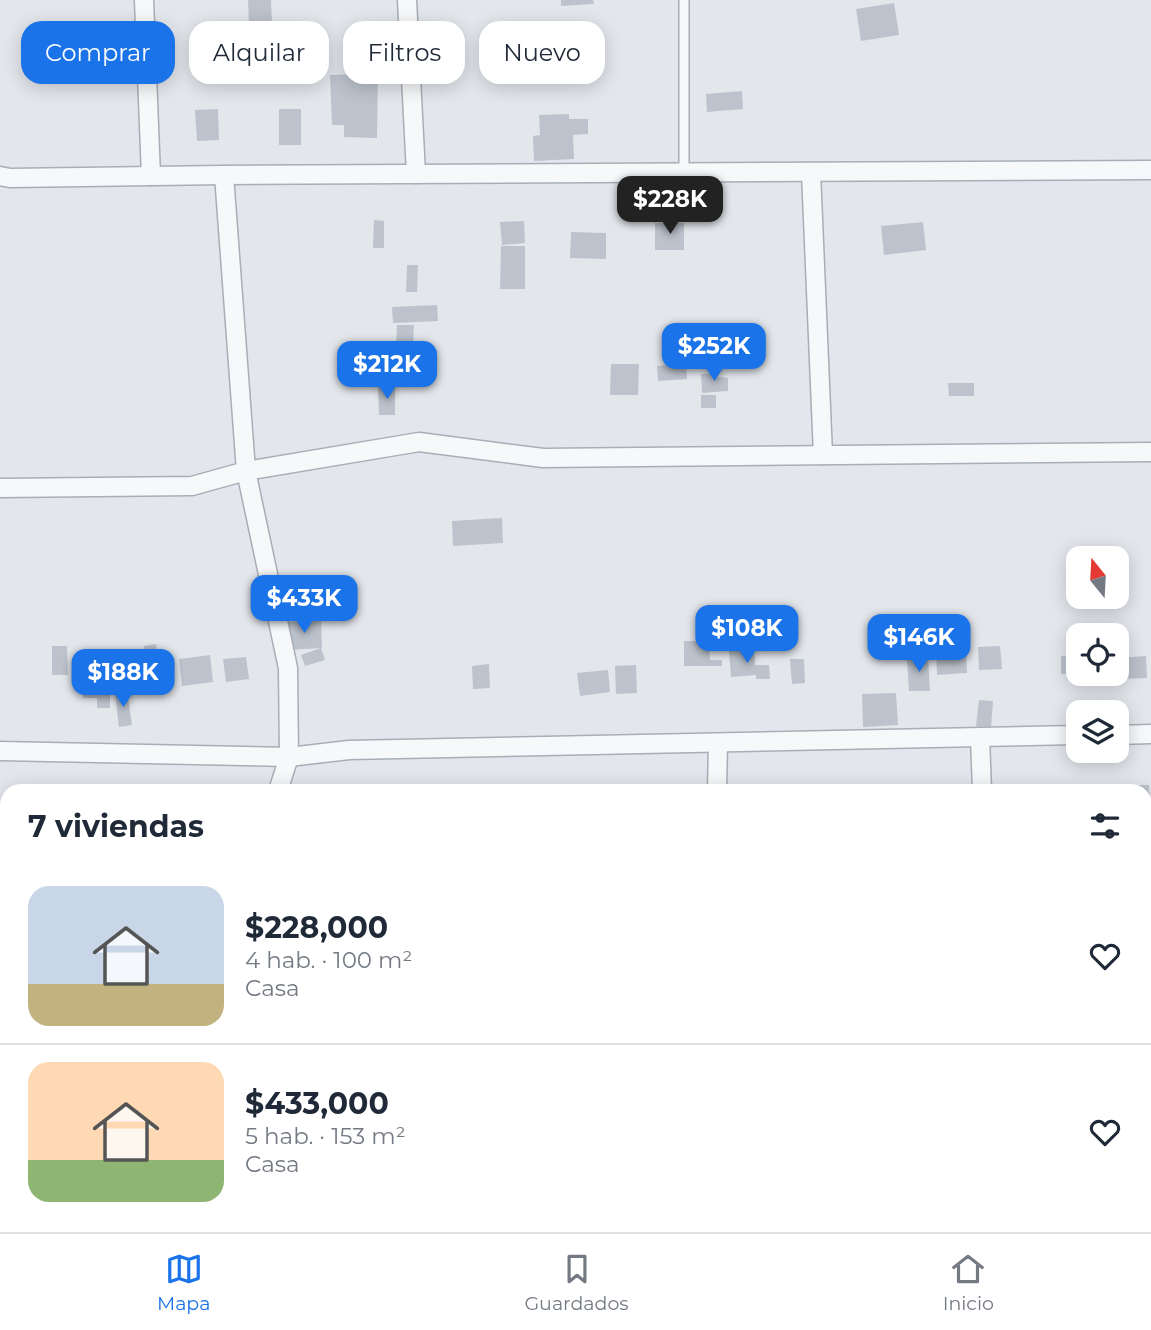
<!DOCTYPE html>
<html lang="es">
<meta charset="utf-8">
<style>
:root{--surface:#fff;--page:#f2f2f3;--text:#1f2937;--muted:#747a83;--line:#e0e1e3;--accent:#1a73e8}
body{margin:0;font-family:Montserrat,sans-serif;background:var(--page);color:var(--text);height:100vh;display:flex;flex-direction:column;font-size:26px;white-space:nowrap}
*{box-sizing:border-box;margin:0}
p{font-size:23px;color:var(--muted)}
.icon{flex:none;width:38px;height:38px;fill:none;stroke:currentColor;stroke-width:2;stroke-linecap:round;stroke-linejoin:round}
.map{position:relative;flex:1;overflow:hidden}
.panel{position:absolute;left:0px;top:784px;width:1152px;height:448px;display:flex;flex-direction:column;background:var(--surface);border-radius:21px 21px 0 0;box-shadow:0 4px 18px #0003}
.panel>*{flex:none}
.banner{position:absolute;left:21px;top:21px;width:700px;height:63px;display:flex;gap:14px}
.needle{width:46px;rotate:342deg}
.tools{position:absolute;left:1066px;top:546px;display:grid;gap:14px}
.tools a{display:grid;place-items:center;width:63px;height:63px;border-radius:14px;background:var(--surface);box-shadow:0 4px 18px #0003;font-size:35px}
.price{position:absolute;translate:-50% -60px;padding:0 16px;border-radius:14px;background:var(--accent);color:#fff;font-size:23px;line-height:46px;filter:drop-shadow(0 2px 4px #0008)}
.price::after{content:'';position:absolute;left:50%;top:42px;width:21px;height:16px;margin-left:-10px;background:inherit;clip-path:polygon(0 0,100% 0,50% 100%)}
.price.on{background:#222;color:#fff}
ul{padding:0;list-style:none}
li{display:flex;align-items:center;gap:21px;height:175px;padding:0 28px}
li+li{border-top:2px solid var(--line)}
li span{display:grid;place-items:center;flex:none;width:196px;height:140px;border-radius:21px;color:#555}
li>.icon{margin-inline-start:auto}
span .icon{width:84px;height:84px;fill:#fffc;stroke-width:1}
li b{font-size:30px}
h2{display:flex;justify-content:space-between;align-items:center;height:84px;padding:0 28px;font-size:30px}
.tag{padding:0 24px;border-radius:21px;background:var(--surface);box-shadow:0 4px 18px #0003;font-size:24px;line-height:63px}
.tag.on{background:var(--accent);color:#fff}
.menu{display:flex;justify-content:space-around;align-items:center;height:98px;border-top:2px solid var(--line);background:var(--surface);font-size:19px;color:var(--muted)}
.menu a{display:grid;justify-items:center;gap:4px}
.menu .on{color:var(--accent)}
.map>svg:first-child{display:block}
</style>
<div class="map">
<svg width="1151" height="1232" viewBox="0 0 1151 1232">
<rect width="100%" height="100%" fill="#e3e7ec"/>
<g fill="#bcc3cd">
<polygon points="248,0 271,0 272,23 249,25"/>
<polygon points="561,0 593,0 594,4 561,6"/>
<polygon points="894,3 899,35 861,41 856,9"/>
<polygon points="198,43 265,46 264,74 196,71"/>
<polygon points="364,73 378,74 377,138 344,137 344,125 332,125 330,75 363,74 364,86"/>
<polygon points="742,91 743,109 707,112 706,94"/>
<polygon points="218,109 219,140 197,141 195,110"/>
<rect x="279" y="109" width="22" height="36"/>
<polygon points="569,114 569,119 588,119 588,134 573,135 574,159 534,161 533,136 540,135 539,115"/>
<polygon points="374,220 384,221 384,248 373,248"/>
<polygon points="524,221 525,243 502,245 500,222"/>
<polygon points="923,222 926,250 884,255 881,226"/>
<rect x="655" y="223" width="29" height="27"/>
<polygon points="571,232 606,233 606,259 570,258"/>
<polygon points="501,246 525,246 525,289 500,289"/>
<polygon points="407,265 418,265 417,292 406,292"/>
<polygon points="437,305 438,321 393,323 392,307"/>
<polygon points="397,325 414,325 413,345 396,344"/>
<polygon points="762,336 762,354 742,354 742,337"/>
<polygon points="611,364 639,364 638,395 610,395"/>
<polygon points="686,364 687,379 658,381 657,366"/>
<polygon points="717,373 717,377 728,378 728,391 702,393 701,374"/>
<polygon points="948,383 974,383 974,396 949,396"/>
<polygon points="378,387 395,387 395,415 379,415"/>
<rect x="701" y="395" width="15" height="13"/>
<polygon points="502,518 503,543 453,546 452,521"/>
<polygon points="321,620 322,648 288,650 286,622"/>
<polygon points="963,629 964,646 929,648 928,630"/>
<polygon points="684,641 709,641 710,660 722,660 722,666 684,666"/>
<polygon points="156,644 161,680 149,681 144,646"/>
<polygon points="52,646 67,646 68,675 52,675"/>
<polygon points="1000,646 1002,669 979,670 978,647"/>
<polygon points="321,648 325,660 305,666 301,655"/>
<polygon points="754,650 755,665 769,665 770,679 756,679 756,675 731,677 729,651"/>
<polygon points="966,651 967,673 937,675 936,652"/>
<polygon points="210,655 213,682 182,686 179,659"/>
<polygon points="1078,655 1078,674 1061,674 1061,656"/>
<polygon points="1146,656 1147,678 1116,679 1116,658"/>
<polygon points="246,657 249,679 226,682 223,659"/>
<polygon points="928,657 930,691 909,691 907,659"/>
<polygon points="790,659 804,659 805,683 792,684"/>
<polygon points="489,664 490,688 473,689 472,666"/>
<polygon points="636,665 637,693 616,694 615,666"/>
<polygon points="608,670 610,692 580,696 577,673"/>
<polygon points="83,687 110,687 110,708 97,708 97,698 83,698"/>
<polygon points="127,691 132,725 119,727 115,693"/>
<polygon points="896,693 898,725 863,727 862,694"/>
<polygon points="979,700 993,701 991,727 976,726"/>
<polygon points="1123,785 1149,785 1150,813 1144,813 1144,791 1123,791"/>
<polygon points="1151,883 1151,911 1144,911 1144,884"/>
<polygon points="1151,916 1151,938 1144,938 1144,917"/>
</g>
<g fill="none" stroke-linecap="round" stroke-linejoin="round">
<defs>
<polyline id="service" points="684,173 684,0"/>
<g id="minor">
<polyline points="144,0 151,176"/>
<polyline points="407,0 416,174"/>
<polyline points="811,172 823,455"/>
<polyline points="224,175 246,471 288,668 289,757 278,791"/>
<polyline points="0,176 10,178 224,175 1151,170"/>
<polyline points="0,488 192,486 246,471 419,442 543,458 1151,452"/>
<polyline points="1116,735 1151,734"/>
<polyline points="980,737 982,791"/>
<polyline points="0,751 289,757 349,750 1078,735"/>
<polyline points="717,791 718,743"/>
<polyline points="980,1225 981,1232"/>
<polyline points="712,1232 712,1225"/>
</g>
</defs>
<use href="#service" stroke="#a7aeb7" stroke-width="12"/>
<use href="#minor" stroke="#a7aeb7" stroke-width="21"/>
<use href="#service" stroke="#f6f8fa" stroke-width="9"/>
<use href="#minor" stroke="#f6f8fa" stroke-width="18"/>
</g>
</svg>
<div class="tools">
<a><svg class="needle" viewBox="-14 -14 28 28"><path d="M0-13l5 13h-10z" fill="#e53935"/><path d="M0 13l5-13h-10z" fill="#747a83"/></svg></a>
<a><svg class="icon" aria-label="locate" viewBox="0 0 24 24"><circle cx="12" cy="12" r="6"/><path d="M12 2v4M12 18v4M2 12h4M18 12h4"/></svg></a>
<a><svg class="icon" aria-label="layers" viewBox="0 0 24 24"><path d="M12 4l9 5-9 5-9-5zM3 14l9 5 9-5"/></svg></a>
</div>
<b class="price on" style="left:670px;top:236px">$228K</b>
<b class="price" style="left:714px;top:383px">$252K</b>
<b class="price" style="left:387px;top:401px">$212K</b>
<b class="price" style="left:304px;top:635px">$433K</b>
<b class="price" style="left:747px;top:665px">$108K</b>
<b class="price" style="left:919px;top:674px">$146K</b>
<b class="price" style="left:123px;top:709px">$188K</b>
<div class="banner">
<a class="tag on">Comprar</a>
<a class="tag">Alquilar</a>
<a class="tag">Filtros</a>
<a class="tag">Nuevo</a>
</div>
<section class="panel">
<h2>7 viviendas<svg class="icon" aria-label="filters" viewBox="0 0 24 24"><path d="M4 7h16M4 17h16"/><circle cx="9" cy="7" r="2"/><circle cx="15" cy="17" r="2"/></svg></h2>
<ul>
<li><span style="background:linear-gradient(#c9d6e8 70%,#c2b280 0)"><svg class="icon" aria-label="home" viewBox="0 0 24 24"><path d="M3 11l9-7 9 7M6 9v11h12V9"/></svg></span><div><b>$228,000</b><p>4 hab. · 100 m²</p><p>Casa</p></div><svg class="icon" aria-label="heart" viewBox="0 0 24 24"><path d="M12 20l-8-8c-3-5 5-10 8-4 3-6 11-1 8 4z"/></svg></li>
<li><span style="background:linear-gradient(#ffd9b3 70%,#8fb573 0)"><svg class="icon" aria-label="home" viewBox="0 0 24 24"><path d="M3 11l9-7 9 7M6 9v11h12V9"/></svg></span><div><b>$433,000</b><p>5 hab. · 153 m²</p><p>Casa</p></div><svg class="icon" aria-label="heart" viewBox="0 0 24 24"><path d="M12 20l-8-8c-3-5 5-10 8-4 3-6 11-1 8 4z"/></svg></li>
</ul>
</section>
</div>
<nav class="menu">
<a class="on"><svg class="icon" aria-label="map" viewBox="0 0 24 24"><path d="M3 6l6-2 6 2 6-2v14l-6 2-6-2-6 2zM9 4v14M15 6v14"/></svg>Mapa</a>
<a><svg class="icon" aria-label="saved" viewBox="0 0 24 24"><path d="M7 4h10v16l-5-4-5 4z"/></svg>Guardados</a>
<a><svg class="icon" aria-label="home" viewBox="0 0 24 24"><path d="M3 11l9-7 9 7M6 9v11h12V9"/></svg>Inicio</a>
</nav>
